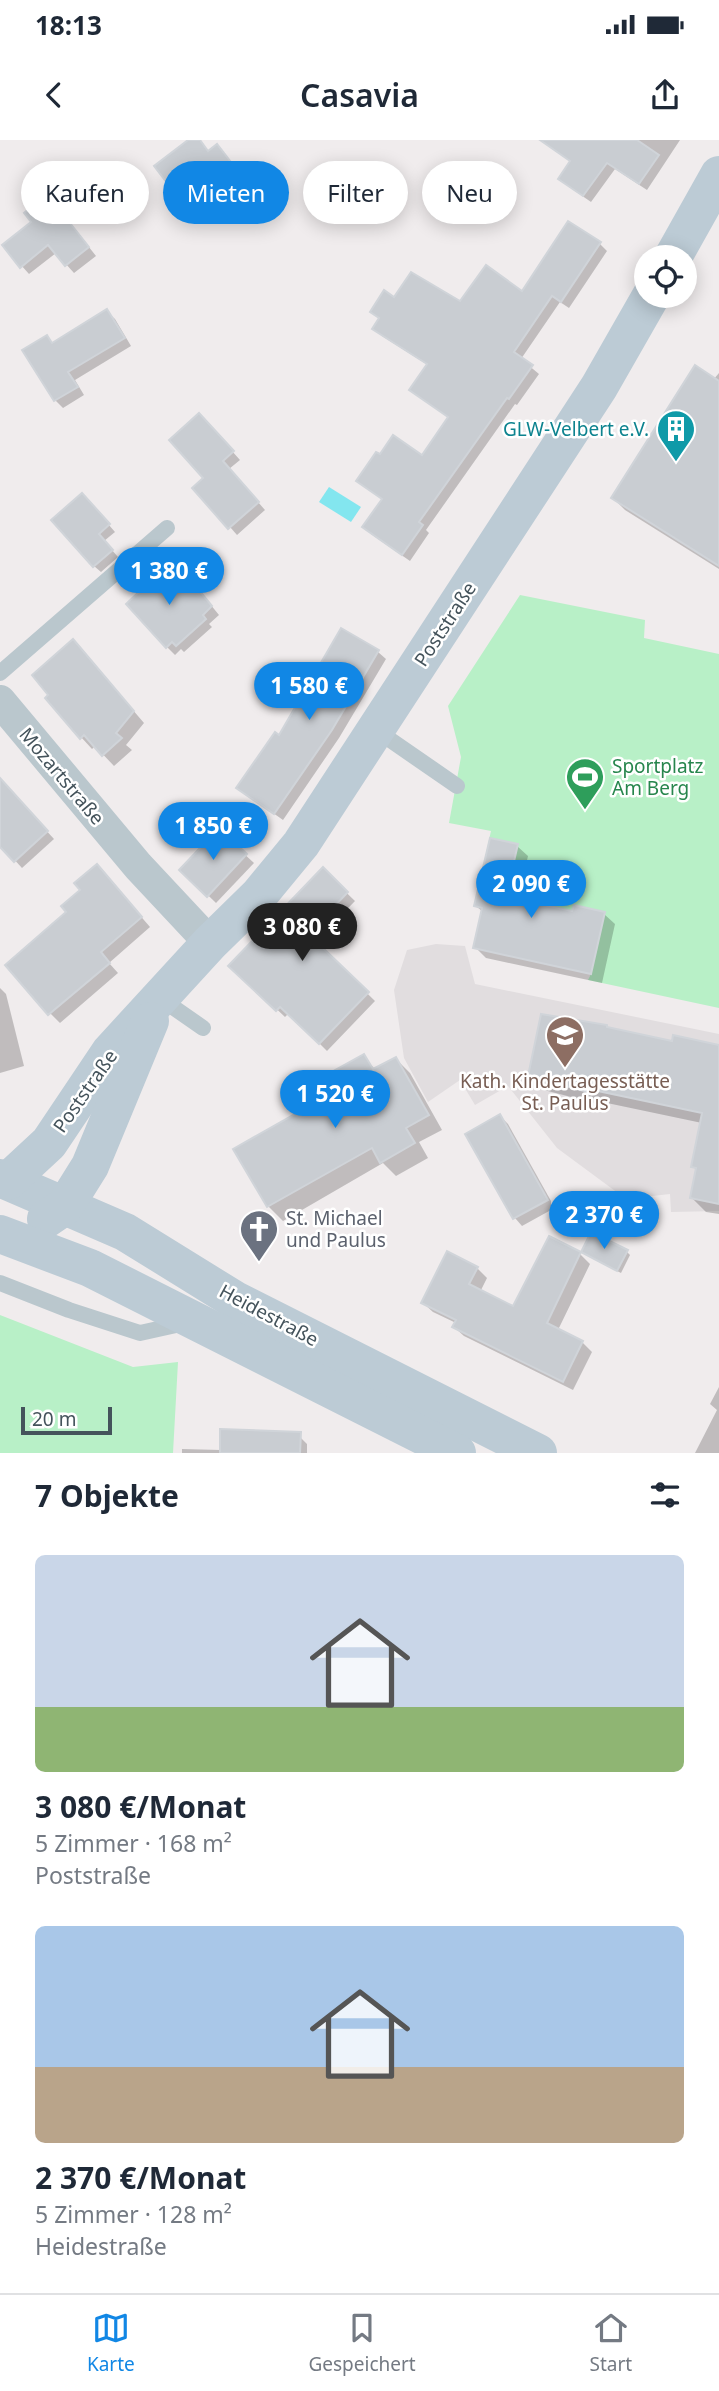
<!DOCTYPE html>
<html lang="de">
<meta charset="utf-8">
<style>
:root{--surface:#fff;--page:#f6f6f7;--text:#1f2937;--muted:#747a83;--line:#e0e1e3;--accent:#1187e5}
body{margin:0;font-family:"Noto Sans",sans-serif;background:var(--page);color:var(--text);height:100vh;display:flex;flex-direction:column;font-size:26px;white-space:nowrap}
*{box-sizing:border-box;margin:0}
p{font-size:23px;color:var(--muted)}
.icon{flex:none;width:38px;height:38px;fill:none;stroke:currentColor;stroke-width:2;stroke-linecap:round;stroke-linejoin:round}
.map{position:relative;height:1313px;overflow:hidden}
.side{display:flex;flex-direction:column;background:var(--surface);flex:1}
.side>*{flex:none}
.top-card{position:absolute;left:21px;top:21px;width:677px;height:63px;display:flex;gap:14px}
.buttons{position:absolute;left:634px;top:105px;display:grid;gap:14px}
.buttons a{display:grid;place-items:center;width:63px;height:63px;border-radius:50%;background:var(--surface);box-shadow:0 4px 18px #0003;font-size:35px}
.scale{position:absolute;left:21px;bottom:18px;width:91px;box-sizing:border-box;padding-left:7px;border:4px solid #44535b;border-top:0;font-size:19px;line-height:24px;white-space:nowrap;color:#44535b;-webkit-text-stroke:5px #fff;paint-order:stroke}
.price{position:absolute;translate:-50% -60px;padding:0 16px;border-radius:24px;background:var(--accent);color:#fff;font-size:23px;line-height:46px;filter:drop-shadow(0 2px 4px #0008)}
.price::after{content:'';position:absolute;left:50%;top:42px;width:21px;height:16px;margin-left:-10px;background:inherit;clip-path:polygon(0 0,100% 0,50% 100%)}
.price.active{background:#222;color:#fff}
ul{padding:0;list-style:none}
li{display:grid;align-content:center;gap:14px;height:371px;padding:0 35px}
li span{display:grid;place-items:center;height:217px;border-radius:10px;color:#555}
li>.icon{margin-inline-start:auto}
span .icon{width:126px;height:126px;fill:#fffc;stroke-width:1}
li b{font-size:30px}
h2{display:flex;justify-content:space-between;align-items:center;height:84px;padding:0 35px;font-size:30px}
.pill{padding:0 24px;border-radius:32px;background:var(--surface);box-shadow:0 4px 18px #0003;font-size:24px;line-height:63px}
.pill.active{background:var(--accent);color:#fff}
.status{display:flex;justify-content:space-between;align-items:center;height:49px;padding:0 35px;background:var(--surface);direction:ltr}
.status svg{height:19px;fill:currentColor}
header{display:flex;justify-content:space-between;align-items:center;height:91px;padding:0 35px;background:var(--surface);font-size:32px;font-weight:600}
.menu{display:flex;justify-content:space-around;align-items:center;height:98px;border-top:2px solid var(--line);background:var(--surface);font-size:19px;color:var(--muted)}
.menu a{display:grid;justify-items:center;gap:4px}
.menu .active{color:var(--accent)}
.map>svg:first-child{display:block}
</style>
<div class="status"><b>18:13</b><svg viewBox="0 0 49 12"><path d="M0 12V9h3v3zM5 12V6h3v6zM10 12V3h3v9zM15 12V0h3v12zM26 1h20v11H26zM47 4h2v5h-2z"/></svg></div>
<header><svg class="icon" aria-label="back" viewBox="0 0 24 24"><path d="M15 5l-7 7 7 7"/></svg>Casavia<svg class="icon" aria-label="share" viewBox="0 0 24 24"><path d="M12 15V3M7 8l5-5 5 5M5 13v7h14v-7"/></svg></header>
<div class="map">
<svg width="719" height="1313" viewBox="0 0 719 1313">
<rect width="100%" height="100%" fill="#f0eced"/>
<polygon fill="#e1dddf" points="436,804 465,806 475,844 719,894 719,1071 671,1072 670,1054 626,1059 557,1008 508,946 475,965 460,940 428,962 404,918 394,850 407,810"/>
<g fill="#b8f0c7">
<polygon points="520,455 645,480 644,498 719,514 719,868 588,840 591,834 473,808 482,768 474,766 491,691 449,683 461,617 448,566"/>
<polygon points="0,1175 133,1227 178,1222 173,1313 0,1313"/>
</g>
<polygon fill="#83e6ef" points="329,347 361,367 351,382 319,362"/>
<g fill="#0003">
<polygon points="191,0 198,0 209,12 217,6 250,47 224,67 203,43 183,59 157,27"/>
<polygon points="545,0 680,0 647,50 615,29 591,62 568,46 572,22 551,8"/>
<polygon points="55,64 96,116 74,133 56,113 29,134 4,106"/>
<polygon points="600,104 607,111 569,168 560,162 521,219 539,234 517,265 515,264 426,390 429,393 410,421 371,394 364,387 383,360 358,341 422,317 450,278 411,249 428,225 382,196 374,189 380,179 372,172 395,159 461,163 523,153"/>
<polygon points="107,172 115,179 131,206 75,240 84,255 63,268 55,260 47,198 53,204"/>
<polygon points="719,233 719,429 625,370 613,358"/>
<polygon points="207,283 240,320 229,329 265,370 237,395 230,387"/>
<polygon points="89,362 115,392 104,401 118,417 101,432 94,426"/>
<polygon points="197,448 219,475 209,484 212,487 184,512 181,509 175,515 167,507"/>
<polygon points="342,491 378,512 386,519 339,598 283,680 238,648 279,597"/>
<polygon points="84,513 144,583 126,605 132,610 114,626 95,606 92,609 81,597"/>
<polygon points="0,640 54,699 22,728 0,704"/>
<polygon points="219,691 254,723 216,763 182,730"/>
<polygon points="517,706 528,716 518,760 574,773 604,774 615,784 602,843 486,818 475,807 483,772 476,766"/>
<polygon points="323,730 355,761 317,800 330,817 375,861 327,911 289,873 285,877 231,826"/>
<polygon points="106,736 150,787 109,823 118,833 60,883 50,873"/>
<polygon points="0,848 6,854 24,926 0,933"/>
<polygon points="674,903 719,906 719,1074 706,1072 692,1058 697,1031 693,1026 702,983 607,963 606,966 544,950 530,936"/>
<polygon points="396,919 410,933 442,990 419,1002 428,1018 396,1036 383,1023 283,1081 268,1066 236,1009 341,949 366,920 376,930"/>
<polygon points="500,976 508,984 551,1061 551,1070 522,1086 515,1078"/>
<polygon points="591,1098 627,1112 630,1115 621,1133 582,1113"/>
<polygon points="580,1114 590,1124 558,1190 582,1202 592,1212 573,1250 464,1196 454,1187 456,1183 433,1172 423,1163 477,1128 487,1138 480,1152 514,1169"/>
<polygon points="719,1247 719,1313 695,1313 717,1270 710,1264"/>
<polygon points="297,1294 307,1304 307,1313 182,1313 182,1309 221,1310"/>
</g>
<g fill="#c9cdd2" stroke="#d0d4d9" stroke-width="2">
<polygon points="188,0 200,0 208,11 217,4 244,39 215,61 195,35 174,52 154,26"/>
<polygon points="540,0 637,0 659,15 639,44 607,23 583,56 558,39 570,21"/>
<polygon points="47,54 89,107 65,126 48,105 20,128 2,105 31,82 24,73"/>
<polygon points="568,81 601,102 561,162 552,156 514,212 533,225 509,259 507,258 419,382 423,385 402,415 362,387 382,359 356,341 376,312 380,314 393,295 422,315 448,277 409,250 427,224 372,189 379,178 370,172 384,150 394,157 411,132 460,161 486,125 522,151"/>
<polygon points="107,169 125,198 68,232 78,247 54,261 22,210 47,195 52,203"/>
<polygon points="695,225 719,241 719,426 611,358"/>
<polygon points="199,273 234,311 223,321 259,362 228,389 192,348 203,338 169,300"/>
<polygon points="82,353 110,384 99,394 113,410 93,427 51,380"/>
<polygon points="132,436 189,438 212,466 203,475 206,479 176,506 172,502 166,508 126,464 143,448"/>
<polygon points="341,488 379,510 332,590 274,674 236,648 275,592 279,595"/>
<polygon points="73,499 134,571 116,593 122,598 102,616 84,595 80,599 45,558 48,555 32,535"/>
<polygon points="0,638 48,691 14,722 0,707"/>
<polygon points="219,688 247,714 207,757 179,730"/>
<polygon points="490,698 518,704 506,756 572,771 574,765 605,772 591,834 473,808 482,768 474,766"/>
<polygon points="97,724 142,777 101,812 110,823 48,875 5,825 66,772 61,766 80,750 74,743"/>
<polygon points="323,727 348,752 311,791 323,808 369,852 319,904 280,867 276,871 228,826"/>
<polygon points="541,874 607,885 607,887 672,901 673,895 719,905 719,1064 690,1058 696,1028 691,1027 702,973 593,950 592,953 528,936"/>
<polygon points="364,914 373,929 396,917 429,975 406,988 415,1003 380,1023 372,1008 267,1067 233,1009 339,949 330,933"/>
<polygon points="500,974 548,1060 513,1079 465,994"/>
<polygon points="591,1092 628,1110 617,1131 581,1112"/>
<polygon points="549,1096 581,1112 547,1183 583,1201 563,1242 452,1187 456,1180 421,1163 447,1111 478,1127 469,1144 513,1166"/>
<polygon points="220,1289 301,1292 300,1313 220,1313"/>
</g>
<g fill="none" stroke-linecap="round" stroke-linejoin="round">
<g stroke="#bac7cd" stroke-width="16">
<polyline points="0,533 167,388"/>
<polyline points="376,590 457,646"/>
<polyline points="160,858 203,888"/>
<polyline points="0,1143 69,1170 140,1193 185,1183"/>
</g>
<polyline stroke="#bac7cd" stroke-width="32" points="0,561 138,726 210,803"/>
<g stroke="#bccbd5" stroke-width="38">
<polyline points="673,117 719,35"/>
<polyline points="0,1038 125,1092 235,1160 538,1313"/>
<polyline points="8,1041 49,1003 110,912 210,803 259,755 301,704 599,247 651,156"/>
<polyline points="46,1079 65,1066 90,1026 150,881"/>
<polyline points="0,1094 90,1128 457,1313"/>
</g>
</g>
<defs>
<symbol id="building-pin" viewBox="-11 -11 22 30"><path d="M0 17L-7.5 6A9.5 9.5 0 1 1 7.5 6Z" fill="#0f9aa8" stroke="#fff"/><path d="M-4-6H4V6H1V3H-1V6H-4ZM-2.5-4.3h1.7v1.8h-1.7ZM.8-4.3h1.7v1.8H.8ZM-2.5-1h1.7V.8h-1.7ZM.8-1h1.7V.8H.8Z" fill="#fff"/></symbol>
<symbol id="stadium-pin" viewBox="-11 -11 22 30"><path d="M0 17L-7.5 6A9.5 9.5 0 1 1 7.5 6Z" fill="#2e9e5b" stroke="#fff"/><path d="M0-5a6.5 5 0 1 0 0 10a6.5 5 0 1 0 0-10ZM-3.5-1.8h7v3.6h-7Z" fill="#fff"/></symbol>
<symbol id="school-pin" viewBox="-11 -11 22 30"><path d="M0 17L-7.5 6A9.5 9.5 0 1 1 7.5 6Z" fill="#8d6e63" stroke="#fff"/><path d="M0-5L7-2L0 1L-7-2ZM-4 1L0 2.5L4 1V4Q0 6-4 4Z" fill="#fff"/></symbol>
<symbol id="church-pin" viewBox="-11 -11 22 30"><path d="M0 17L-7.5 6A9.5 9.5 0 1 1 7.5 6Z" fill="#6b7280" stroke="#fff"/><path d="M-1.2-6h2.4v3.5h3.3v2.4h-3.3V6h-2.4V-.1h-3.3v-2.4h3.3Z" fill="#fff"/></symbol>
</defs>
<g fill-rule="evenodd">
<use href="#building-pin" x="654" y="267" width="44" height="60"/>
<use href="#stadium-pin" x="563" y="615" width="44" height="60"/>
<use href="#school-pin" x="543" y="873" width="44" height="60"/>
<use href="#church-pin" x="237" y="1067" width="44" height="60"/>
</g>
<g text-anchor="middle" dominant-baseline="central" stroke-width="5" stroke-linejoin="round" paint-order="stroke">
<g font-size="19" fill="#0d838f" stroke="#fff" text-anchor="end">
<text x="649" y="289">GLW-Velbert e.V.</text>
</g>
<g font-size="19" fill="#44535b" stroke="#fff">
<text transform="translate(445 484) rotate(-57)">Poststraße</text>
<text transform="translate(62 636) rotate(50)">Mozartstraße</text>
<text transform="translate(85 951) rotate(-55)">Poststraße</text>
<text transform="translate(269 1175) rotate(28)">Heidestraße</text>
</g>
<g font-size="19" fill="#27864d" stroke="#fff" text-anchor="start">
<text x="612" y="626">Sportplatz<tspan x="612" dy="22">Am Berg</tspan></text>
</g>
<g font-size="19" fill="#785e54" stroke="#fff">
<text x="565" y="941">Kath. Kindertagesstätte<tspan x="565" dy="22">St. Paulus</tspan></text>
</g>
<g font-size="19" fill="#5b616d" stroke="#fff" text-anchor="start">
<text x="286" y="1078">St. Michael<tspan x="286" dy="22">und Paulus</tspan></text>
</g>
</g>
</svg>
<div class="buttons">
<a><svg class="icon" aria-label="locate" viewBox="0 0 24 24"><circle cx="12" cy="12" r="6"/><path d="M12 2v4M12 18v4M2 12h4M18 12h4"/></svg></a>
</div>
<div class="scale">20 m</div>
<b class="price" style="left:169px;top:467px">1 380 €</b>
<b class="price" style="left:309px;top:582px">1 580 €</b>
<b class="price" style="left:213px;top:722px">1 850 €</b>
<b class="price" style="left:531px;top:780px">2 090 €</b>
<b class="price active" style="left:302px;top:823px">3 080 €</b>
<b class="price" style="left:335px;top:990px">1 520 €</b>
<b class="price" style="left:604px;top:1111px">2 370 €</b>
<div class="top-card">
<a class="pill">Kaufen</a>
<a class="pill active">Mieten</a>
<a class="pill">Filter</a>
<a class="pill">Neu</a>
</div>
</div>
<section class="side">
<h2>7 Objekte<svg class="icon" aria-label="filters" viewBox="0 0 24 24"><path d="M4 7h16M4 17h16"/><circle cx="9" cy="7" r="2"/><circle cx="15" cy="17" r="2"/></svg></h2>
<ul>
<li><span style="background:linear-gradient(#c9d6e8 70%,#8fb573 0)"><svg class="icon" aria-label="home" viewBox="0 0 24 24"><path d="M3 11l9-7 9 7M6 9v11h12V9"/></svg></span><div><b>3 080 €/Monat</b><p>5 Zimmer · 168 m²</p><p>Poststraße</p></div></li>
<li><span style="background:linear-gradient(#a9c7e8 65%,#b9a48a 0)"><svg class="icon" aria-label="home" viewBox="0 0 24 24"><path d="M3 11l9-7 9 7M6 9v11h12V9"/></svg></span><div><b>2 370 €/Monat</b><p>5 Zimmer · 128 m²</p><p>Heidestraße</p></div></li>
</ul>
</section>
<nav class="menu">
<a class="active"><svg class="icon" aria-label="map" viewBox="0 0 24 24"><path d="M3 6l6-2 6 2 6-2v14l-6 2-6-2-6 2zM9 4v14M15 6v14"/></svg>Karte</a>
<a><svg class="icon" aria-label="saved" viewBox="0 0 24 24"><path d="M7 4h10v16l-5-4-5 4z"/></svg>Gespeichert</a>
<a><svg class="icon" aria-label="home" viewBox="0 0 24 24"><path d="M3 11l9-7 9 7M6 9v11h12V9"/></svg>Start</a>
</nav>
